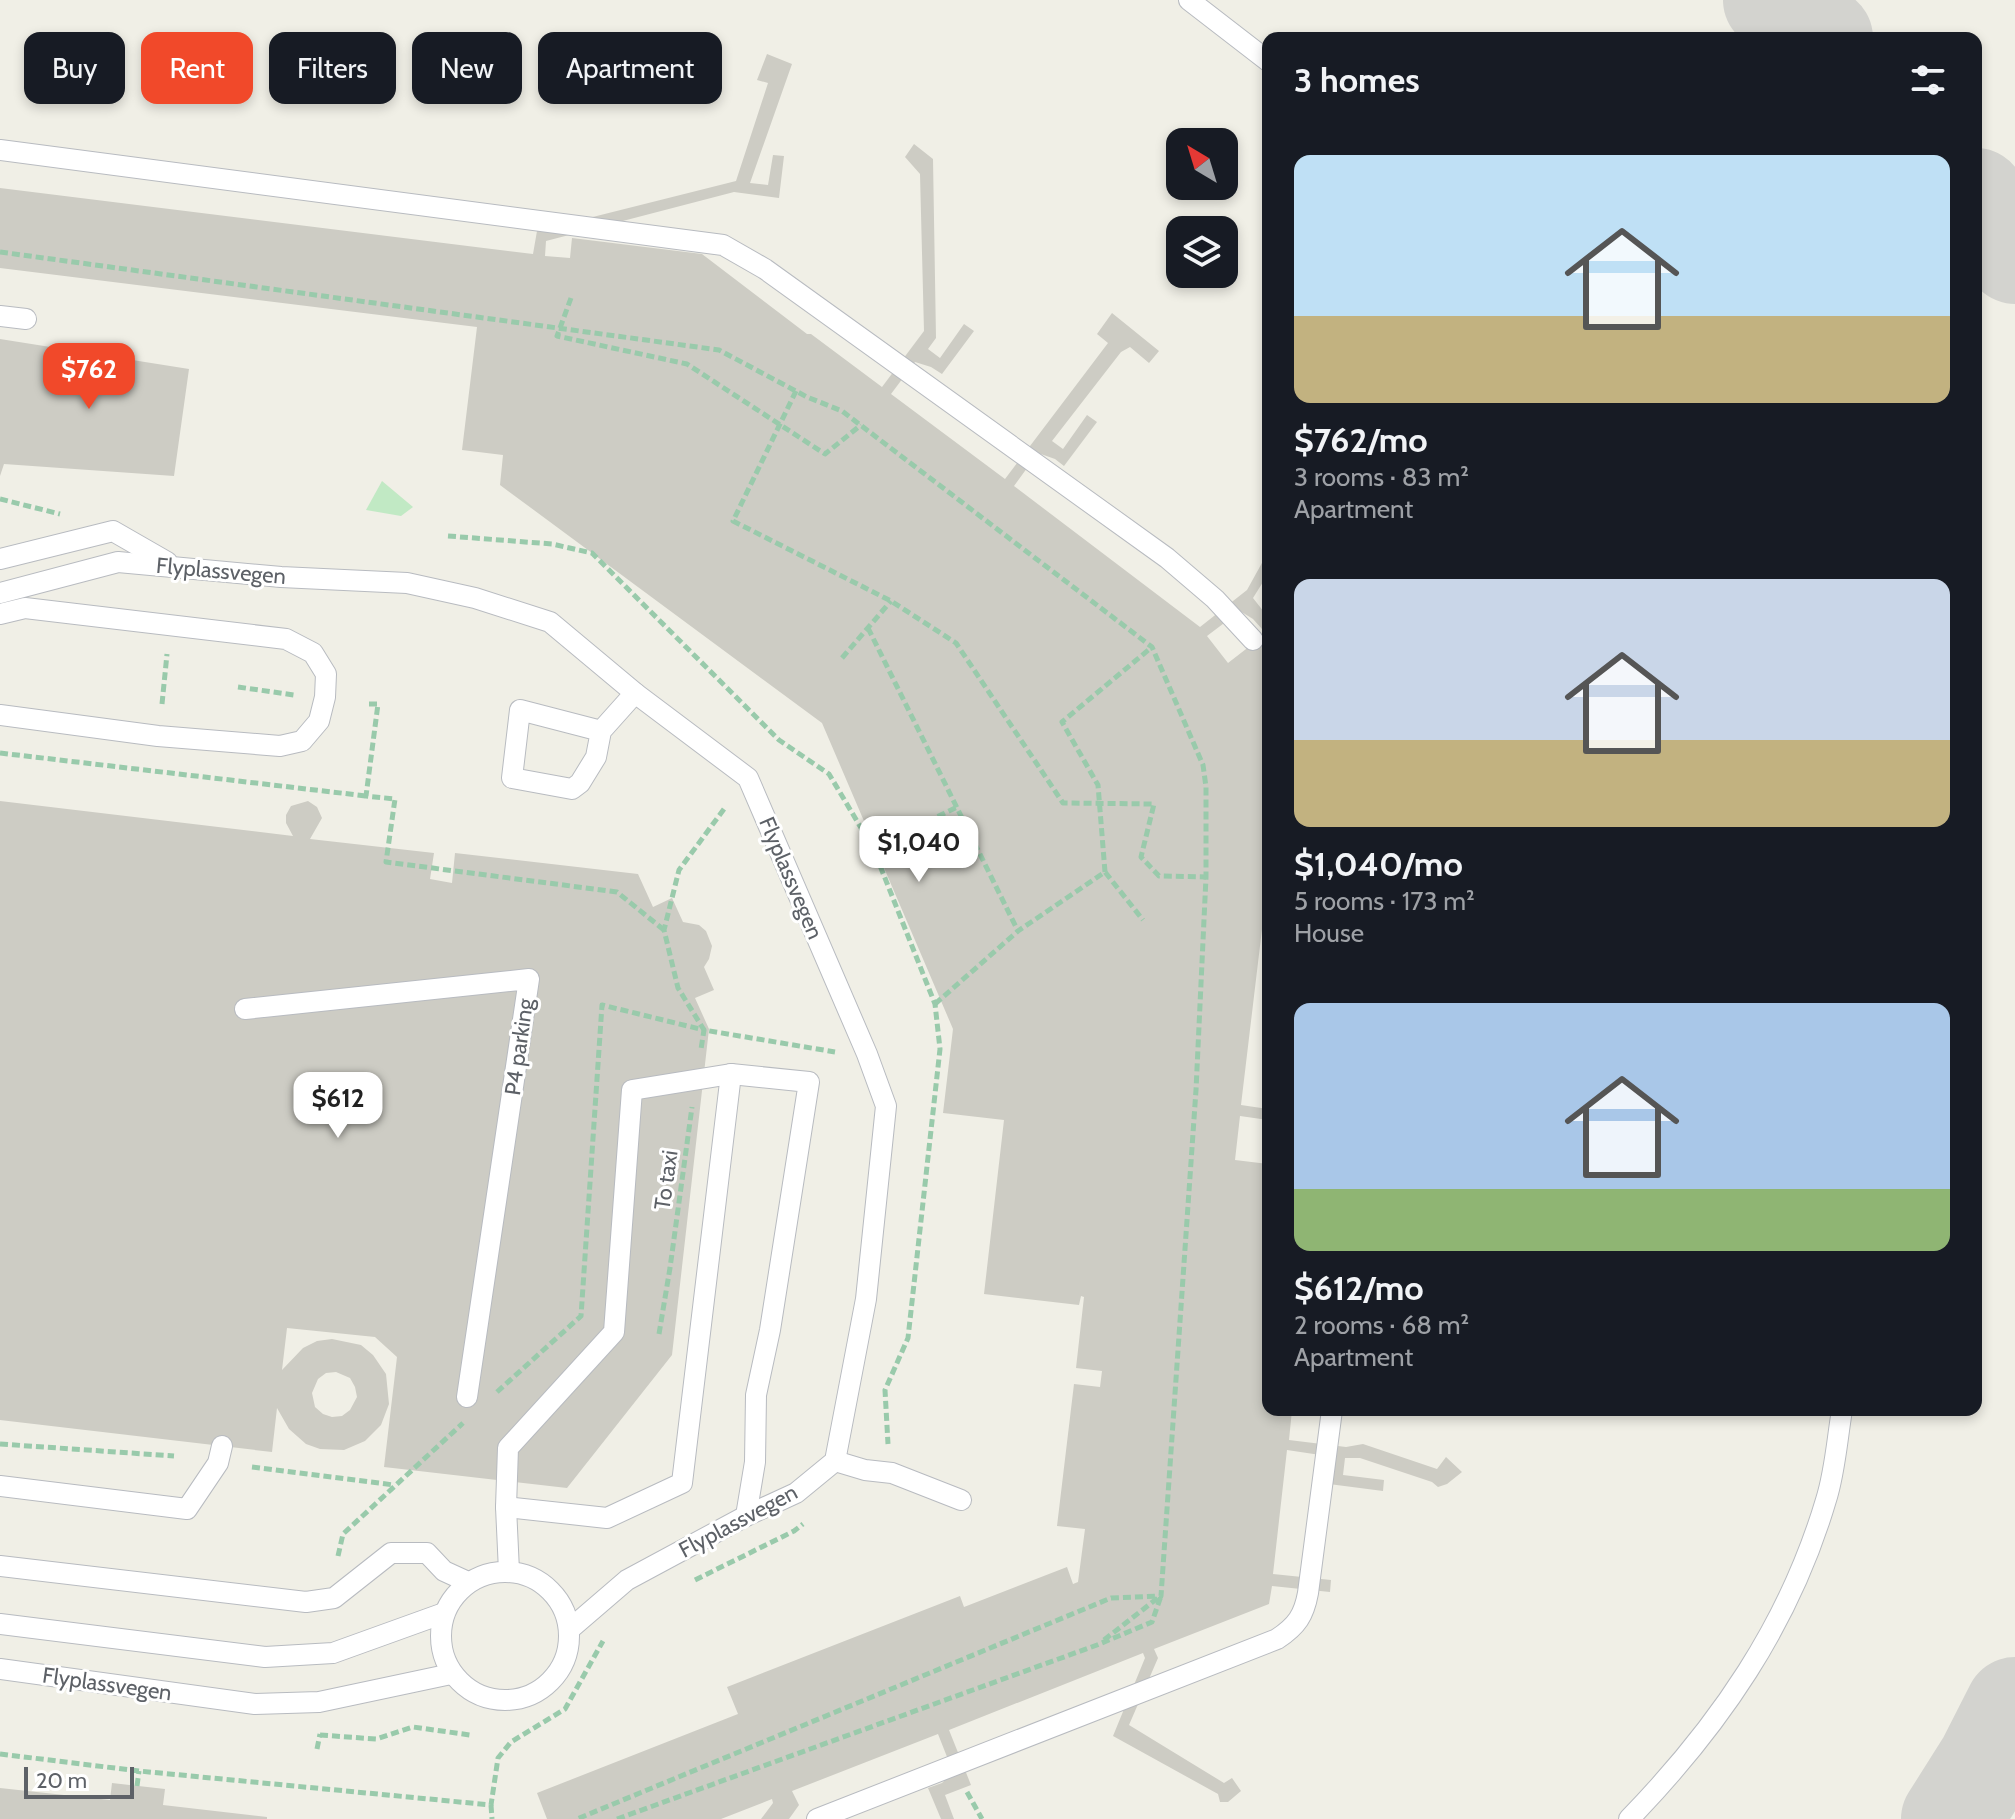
<!DOCTYPE html>
<meta charset="utf-8">
<style>
:root{--surface:#171b24;--page:#242831;--text:#f1f3f6;--muted:#9ea1a6;--accent:#f1492a}
body{margin:0;font-family:Cabin,sans-serif;background:var(--page);color:var(--text);height:100vh;display:flex;flex-direction:column;font-size:30px;white-space:nowrap}
*{box-sizing:border-box;margin:0}
p{font-size:26px;color:var(--muted)}
.icon{flex:none;width:44px;height:44px;fill:none;stroke:currentColor;stroke-width:2;stroke-linecap:round;stroke-linejoin:round}
.map{position:relative;flex:1;overflow:hidden}
.side{position:absolute;left:1262px;top:32px;width:720px;height:1384px;display:flex;flex-direction:column;background:var(--surface);border-radius:16px;box-shadow:0 4px 12px #0003}
.side>*{flex:none}
.banner{position:absolute;left:24px;top:32px;width:760px;height:72px;display:flex;gap:16px}
.needle{width:52px;rotate:322deg}
.tools{position:absolute;left:1166px;top:128px;display:grid;gap:16px}
.tools a{display:grid;place-items:center;width:72px;height:72px;border-radius:16px;background:var(--surface);box-shadow:0 4px 12px #0003;font-size:40px}
.scale{position:absolute;left:24px;bottom:20px;width:110px;box-sizing:border-box;padding-left:8px;border:4px solid #5d6167;border-top:0;font-size:22px;line-height:28px;white-space:nowrap;color:#5d6167;-webkit-text-stroke:6px #fff;paint-order:stroke}
.price{position:absolute;translate:-50% -68px;padding:0 18px;border-radius:16px;background:#fff;color:#222;font-size:26px;line-height:52px;filter:drop-shadow(0 2px 4px #0008)}
.price::after{content:'';position:absolute;left:50%;top:48px;width:24px;height:18px;margin-left:-12px;background:inherit;clip-path:polygon(0 0,100% 0,50% 100%)}
.price.active{background:var(--accent);color:#fff}
ul{padding:0;list-style:none}
li{display:grid;align-content:center;gap:16px;height:424px;padding:0 32px}
li span{display:grid;place-items:center;height:248px;border-radius:16px;color:#555}
li>.icon{margin-inline-start:auto}
span .icon{width:144px;height:144px;fill:#fffc;stroke-width:1}
li b{font-size:34px}
h2{display:flex;justify-content:space-between;align-items:center;height:96px;padding:0 32px;font-size:34px}
.chip{padding:0 28px;border-radius:16px;background:var(--surface);box-shadow:0 4px 12px #0003;font-size:28px;line-height:72px}
.chip.active{background:var(--accent);color:#fff}
.map>svg:first-child{display:block}
</style>
<div class="map">
<svg width="2015" height="1819" viewBox="0 0 2015 1819">
<rect width="100%" height="100%" fill="#f0efe6"/>
<polygon fill="#c1e9c4" points="382,481 413,507 401,516 366,510"/>
<g fill="none" stroke-linecap="round" stroke-linejoin="round">
<g stroke="#d3d3cf" stroke-width="100">
<polyline points="1773,0 1823,38"/>
<polyline points="1976,198 2015,254"/>
<polyline points="1951,1819 1987,1762 2015,1707"/>
</g>
</g>
<g fill="#cdccc4" fill-rule="evenodd">
<polygon points="767,54 792,64 750,183 768,185 773,155 784,156 779,198 734,192 546,241 545,256 570,258 572,238 702,254 807,334 811,334 882,387 924,331 920,174 905,157 914,144 933,159 936,338 928,349 940,358 964,324 974,331 942,374 931,367 915,362 891,394 1005,479 1108,343 1097,334 1112,313 1159,351 1149,363 1130,347 1121,352 1052,441 1063,449 1087,415 1097,422 1064,466 1055,459 1038,453 1014,486 1200,627 1247,590 1268,552 1268,574 1253,598 1264,612 1268,609 1268,624 1262,629 1253,619 1240,611 1207,636 1228,663 1268,632 1268,879 1241,1105 1268,1109 1268,1120 1240,1116 1235,1160 1268,1164 1268,1410 1292,1410 1289,1440 1346,1447 1363,1444 1437,1469 1446,1457 1462,1472 1447,1484 1438,1487 1432,1482 1360,1458 1345,1458 1343,1475 1384,1480 1383,1491 1329,1484 1327,1456 1287,1450 1273,1574 1331,1580 1330,1592 1272,1586 1269,1604 1154,1649 1158,1658 1129,1725 1224,1783 1232,1778 1241,1791 1228,1802 1220,1802 1218,1794 1113,1736 1145,1658 1143,1653 949,1730 971,1785 945,1795 954,1819 941,1819 928,1788 942,1783 953,1772 938,1734 792,1791 799,1805 789,1819 761,1819 773,1803 772,1799 721,1819 547,1819 537,1793 738,1714 727,1687 960,1596 964,1607 1067,1567 1073,1584 1078,1582 1085,1529 1057,1526 1074,1384 1100,1387 1102,1371 1076,1368 1084,1297 1081,1296 1079,1305 984,1294 1004,1120 943,1113 953,1029 822,723 500,485 503,455 462,450 477,327 0,268 0,188 533,254 537,231 736,181 768,83 757,80"/>
<polygon points="0,339 189,369 174,476 4,464 0,476"/>
<path d="M0,801l293,35 -7,-13v-8l5,-9 17,-5 9,6 5,11 -12,21 124,14 -4,26 22,4 3,-30 183,21 15,33 19,-9 11,24 16,3 7,6 6,15 -3,13 -5,8 10,23 -19,8 14,31 -37,326 -105,133 -183,-21 13,-110 -22,-20 -88,-9 -5,42 21,-22 14,-7 15,-2 29,6 12,10 13,19 3,30 -8,21 -16,16 -21,9 -24,-1 -14,-5 -17,-15 -12,-21 -5,44 -272,-32zM336,1372l14,6 5,9 2,10 -7,13 -8,6 -10,1 -9,-3 -8,-7 -3,-14 6,-14 8,-6z"/>
<polygon points="112,1783 165,1789 163,1805 267,1817 267,1819 0,1819 0,1788 110,1800"/>
</g>
<g fill="none" stroke-linecap="round" stroke-linejoin="round">
<defs>
<g id="lane">
<polyline points="1189,0 1268,61"/>
<polyline points="0,150 723,245 765,269 1167,558 1215,599 1253,640"/>
<polyline points="0,316 26,319"/>
<polyline points="0,559 113,531 167,562"/>
<polyline points="0,593 118,562 281,577 407,583 475,598 550,622 635,693 748,778 867,1054 886,1106 866,1299 835,1461 796,1493 746,1516 627,1580 570,1629"/>
<polyline points="0,614 25,608 286,639 313,653 326,674 325,697 319,721 302,741 280,746 158,736 0,715"/>
<polyline points="601,731 520,710 512,778 572,789 580,783 596,757 601,731 635,693"/>
<polyline points="245,1009 529,979 467,1397"/>
<polyline points="835,1461 865,1470 892,1473 961,1500"/>
<polyline points="0,1486 187,1509 218,1463 222,1446"/>
<polyline points="506,1507 607,1518 682,1483 731,1074"/>
<polyline points="0,1566 306,1602 334,1598 391,1553 427,1553 444,1571 468,1582"/>
<polyline points="509,1571 506,1507 508,1448 614,1332 632,1090 731,1074 809,1082 770,1330 756,1395 755,1462 746,1516"/>
<circle cx="505" cy="1636" r="64"/>
<polyline points="0,1624 265,1657 333,1653 444,1613"/>
<polyline points="0,1669 255,1704 319,1702 451,1674"/>
<path d="M817,1819l460,-180c20,-13 27,-24 31,-46l24,-183"/>
<path d="M1629,1819c90,-93 160,-194 197,-319 9,-28 11,-60 16,-90"/>
</g>
</defs>
<use href="#lane" stroke="#b8bbc0" stroke-width="22"/>
<g stroke="#99caab" stroke-width="5" stroke-dasharray="8 4" stroke-linecap="butt">
<polyline points="0,252 719,350 807,397 842,411 1152,647 1203,765 1206,787 1206,877 1196,1090 1161,1596 1111,1598 577,1819"/>
<polyline points="571,298 557,336 687,364 825,454 861,425"/>
<polyline points="796,391 733,521 891,601 956,643 1063,803 1154,804 1141,857 1159,876 1206,877"/>
<polyline points="0,499 60,514"/>
<polyline points="448,536 552,544 592,553 779,740 829,774 873,848 935,1004 940,1049 908,1338 885,1390 888,1444"/>
<polyline points="868,628 1018,931"/>
<polyline points="842,658 891,601"/>
<polyline points="238,687 294,695"/>
<polyline points="162,704 167,654"/>
<polyline points="369,704 378,704 366,796 395,799 386,862 617,892 664,930"/>
<polyline points="0,753 366,796"/>
<polyline points="724,809 679,870 664,930 678,988 704,1030 835,1052"/>
<polyline points="873,848 957,807"/>
<polyline points="1105,872 1098,785 1062,722 1152,647"/>
<polyline points="935,1004 1018,931 1105,872 1143,920"/>
<polyline points="659,1334 670,1268 692,1107"/>
<polyline points="497,1392 581,1316 602,1005 704,1030 701,1049"/>
<polyline points="0,1444 174,1456"/>
<polyline points="252,1467 394,1485"/>
<polyline points="338,1556 343,1534 463,1423"/>
<polyline points="695,1580 794,1531 803,1524"/>
<polyline points="1104,1640 1159,1597"/>
<polyline points="320,1735 376,1739 413,1727 470,1735"/>
<polyline points="317,1749 320,1734"/>
<polyline points="0,1754 139,1771 491,1805 498,1758 511,1742 565,1709 603,1641"/>
<polyline points="137,1786 139,1771"/>
<polyline points="967,1792 982,1819"/>
<polyline points="491,1805 492,1819"/>
<polyline points="617,1819 1097,1645 1152,1622 1161,1596"/>
</g>
<use href="#lane" stroke="#fff" stroke-width="20"/>
</g>
<g text-anchor="middle" dominant-baseline="central" stroke-width="6" stroke-linejoin="round" paint-order="stroke">
<g font-size="22" fill="#5d6167" stroke="#fff">
<text transform="translate(221 571) rotate(5)">Flyplassvegen</text>
<text transform="translate(791 878) rotate(67)">Flyplassvegen</text>
<text transform="translate(519 1047) rotate(-82)">P4 parking</text>
<text transform="translate(666 1180) rotate(-82)">To taxi</text>
<text transform="translate(738 1521) rotate(-28)">Flyplassvegen</text>
<text transform="translate(107 1684) rotate(8)">Flyplassvegen</text>
</g>
</g>
</svg>
<div class="tools">
<a><svg class="needle" viewBox="-14 -14 28 28"><path d="M0-13l5 13h-10z" fill="#e53935"/><path d="M0 13l5-13h-10z" fill="#9ea1a6"/></svg></a>
<a><svg class="icon" aria-label="layers" viewBox="0 0 24 24"><path d="M12 4l9 5-9 5-9-5zM3 14l9 5 9-5"/></svg></a>
</div>
<div class="scale">20 m</div>
<b class="price active" style="left:89px;top:411px">$762</b>
<b class="price" style="left:919px;top:884px">$1,040</b>
<b class="price" style="left:338px;top:1140px">$612</b>
<div class="banner">
<a class="chip">Buy</a>
<a class="chip active">Rent</a>
<a class="chip">Filters</a>
<a class="chip">New</a>
<a class="chip">Apartment</a>
</div>
<section class="side">
<h2>3 homes<svg class="icon" aria-label="filters" viewBox="0 0 24 24"><path d="M4 7h16M4 17h16"/><circle cx="9" cy="7" r="2"/><circle cx="15" cy="17" r="2"/></svg></h2>
<ul>
<li><span style="background:linear-gradient(#bfe0f5 65%,#c2b280 0)"><svg class="icon" aria-label="home" viewBox="0 0 24 24"><path d="M3 11l9-7 9 7M6 9v11h12V9"/></svg></span><div><b>$762/mo</b><p>3 rooms · 83 m²</p><p>Apartment</p></div></li>
<li><span style="background:linear-gradient(#c9d6e8 65%,#c2b280 0)"><svg class="icon" aria-label="home" viewBox="0 0 24 24"><path d="M3 11l9-7 9 7M6 9v11h12V9"/></svg></span><div><b>$1,040/mo</b><p>5 rooms · 173 m²</p><p>House</p></div></li>
<li><span style="background:linear-gradient(#a9c7e8 75%,#8fb573 0)"><svg class="icon" aria-label="home" viewBox="0 0 24 24"><path d="M3 11l9-7 9 7M6 9v11h12V9"/></svg></span><div><b>$612/mo</b><p>2 rooms · 68 m²</p><p>Apartment</p></div></li>
</ul>
</section>
</div>
